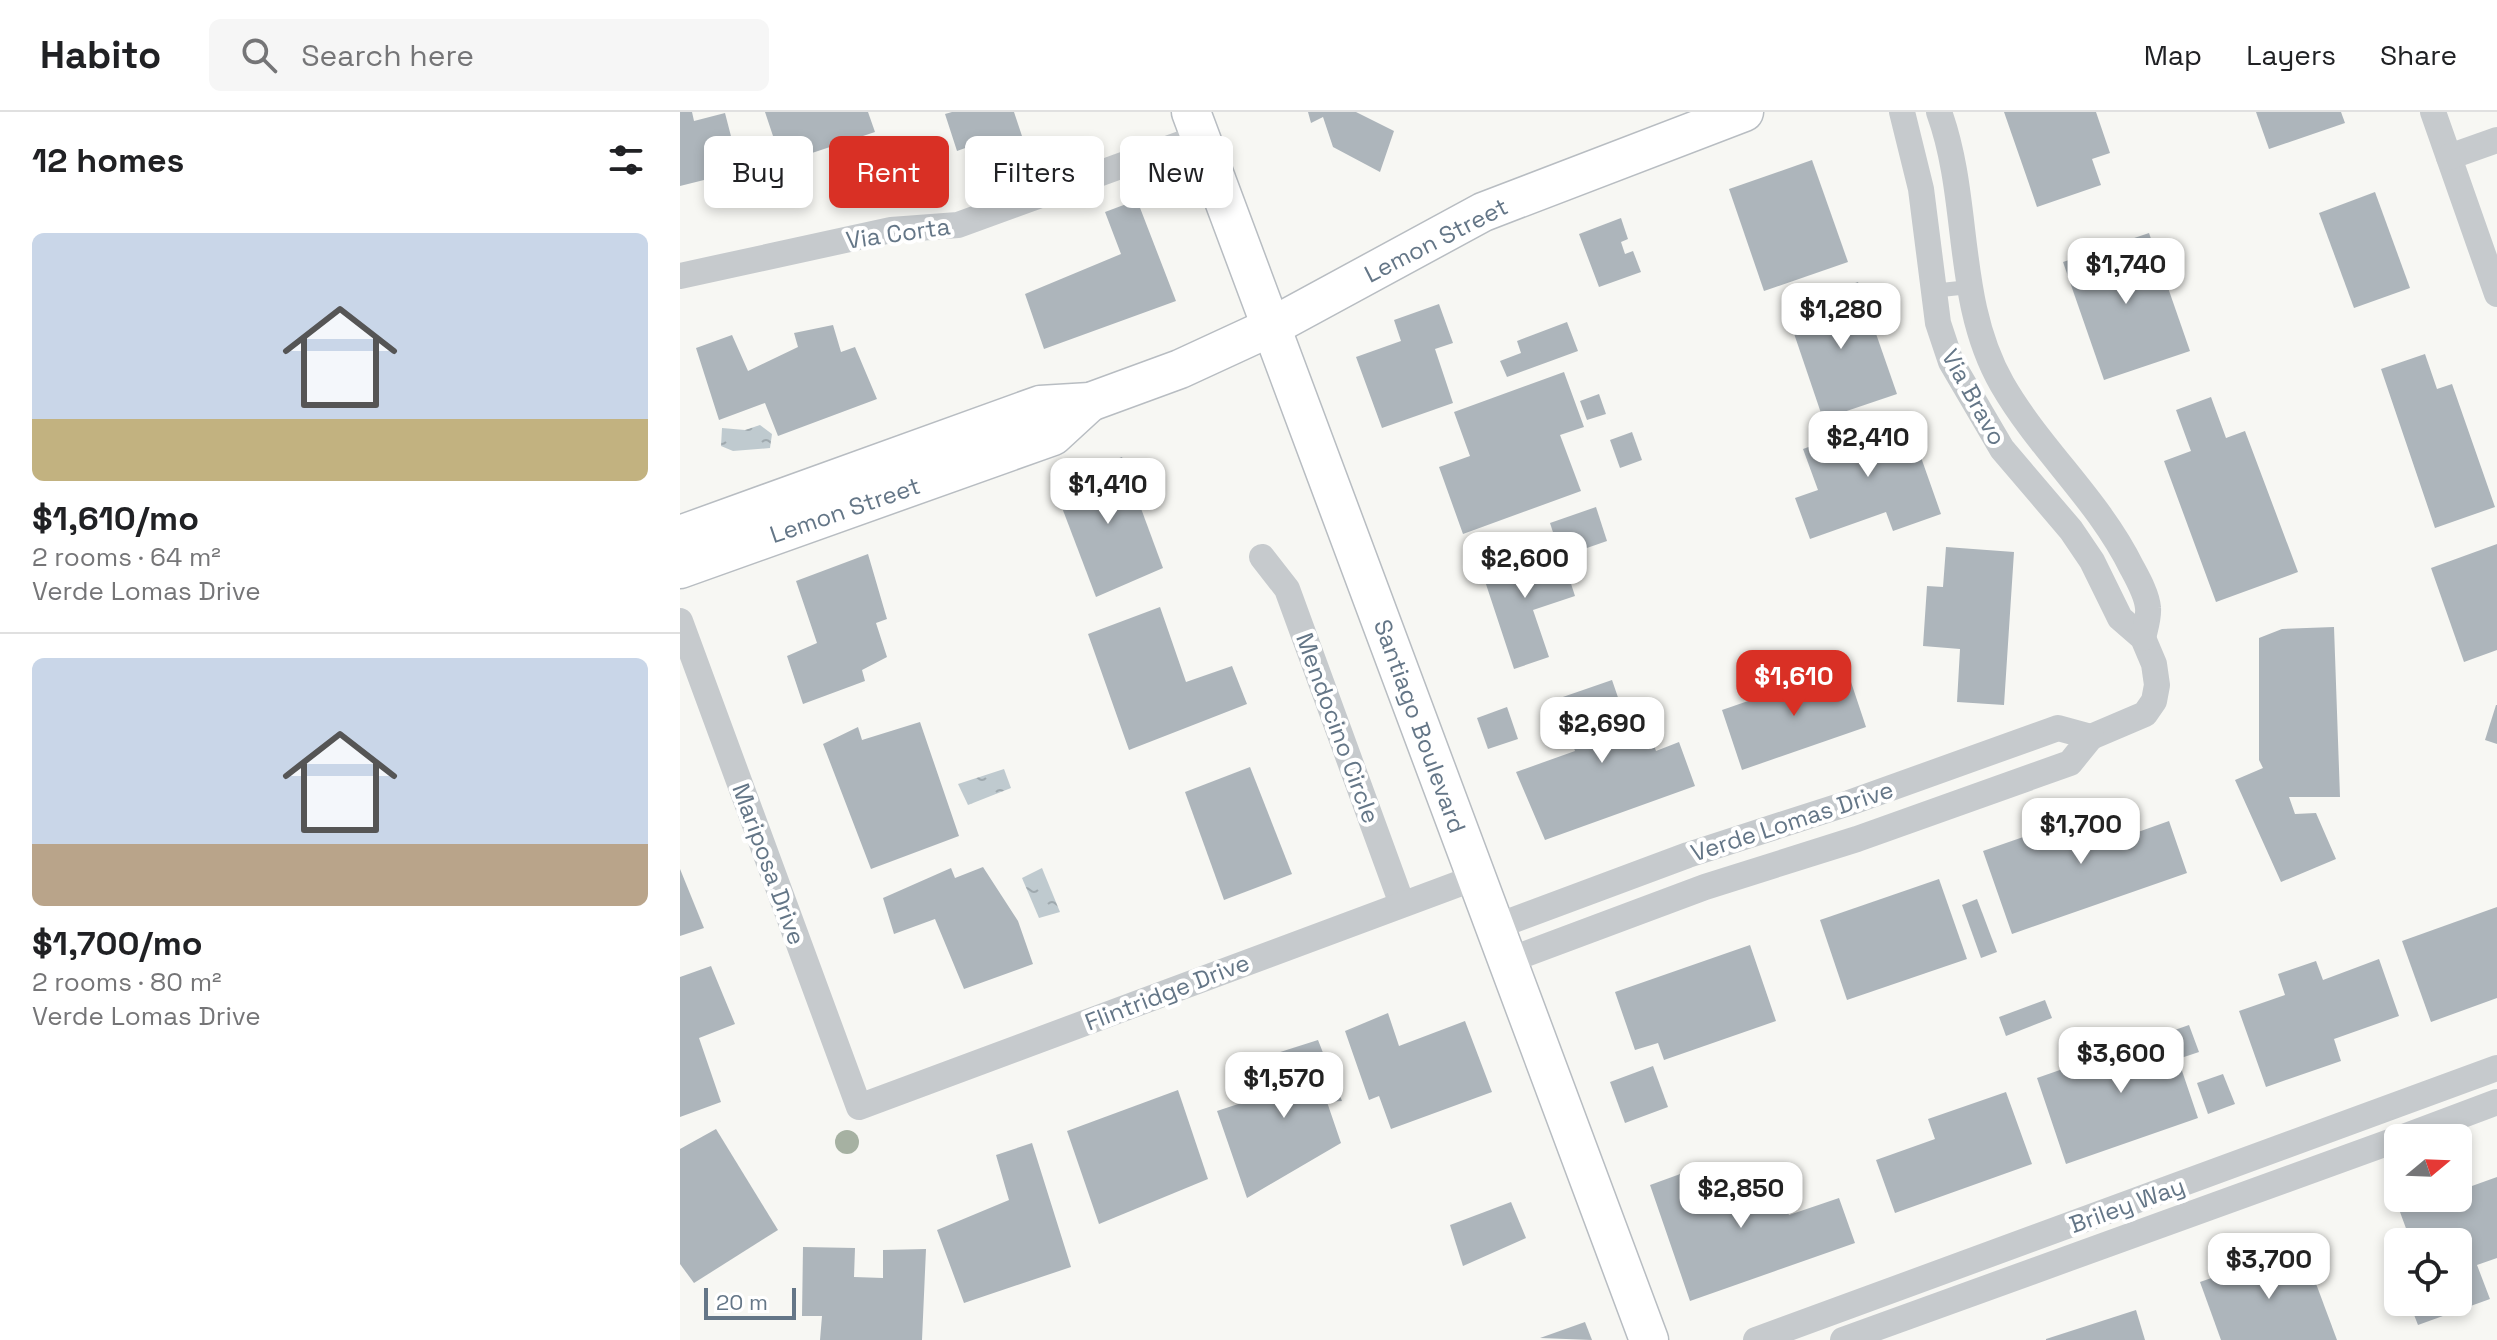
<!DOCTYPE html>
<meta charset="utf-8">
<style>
:root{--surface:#fff;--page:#f6f6f6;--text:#202124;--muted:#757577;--line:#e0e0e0;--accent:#d93025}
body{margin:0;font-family:"Space Grotesk",sans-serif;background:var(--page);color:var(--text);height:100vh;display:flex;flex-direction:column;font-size:30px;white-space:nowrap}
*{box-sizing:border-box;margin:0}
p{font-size:26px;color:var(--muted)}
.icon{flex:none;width:44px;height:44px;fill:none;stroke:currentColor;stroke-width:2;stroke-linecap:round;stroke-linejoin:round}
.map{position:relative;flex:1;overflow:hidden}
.details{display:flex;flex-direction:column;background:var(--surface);width:680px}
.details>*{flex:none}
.top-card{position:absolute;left:24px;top:24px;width:760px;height:72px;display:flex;gap:16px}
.needle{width:52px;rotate:71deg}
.fabs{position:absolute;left:1704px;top:1012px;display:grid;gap:16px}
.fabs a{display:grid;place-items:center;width:88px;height:88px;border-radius:12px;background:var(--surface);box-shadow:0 4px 12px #0003;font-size:40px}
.scale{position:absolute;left:24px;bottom:20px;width:92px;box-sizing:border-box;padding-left:8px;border:4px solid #647687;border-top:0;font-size:22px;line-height:28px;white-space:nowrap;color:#647687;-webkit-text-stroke:6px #fff;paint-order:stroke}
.price{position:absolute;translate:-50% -68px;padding:0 18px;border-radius:16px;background:#fff;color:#222;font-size:26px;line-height:52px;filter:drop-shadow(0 2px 4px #0008)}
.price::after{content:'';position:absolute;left:50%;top:48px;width:24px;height:18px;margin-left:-12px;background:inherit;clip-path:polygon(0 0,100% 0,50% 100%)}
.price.current{background:var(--accent);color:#fff}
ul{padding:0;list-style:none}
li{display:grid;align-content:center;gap:16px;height:424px;padding:0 32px}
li+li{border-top:2px solid var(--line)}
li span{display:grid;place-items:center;height:248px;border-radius:12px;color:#555}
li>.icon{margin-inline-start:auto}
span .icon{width:144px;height:144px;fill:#fffc;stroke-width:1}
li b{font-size:34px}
h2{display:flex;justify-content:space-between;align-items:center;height:96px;padding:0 32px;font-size:34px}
.chip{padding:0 28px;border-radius:12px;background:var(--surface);box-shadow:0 4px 12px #0003;font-size:28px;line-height:72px}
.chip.current{background:var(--accent);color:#fff}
header{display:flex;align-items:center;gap:48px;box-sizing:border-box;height:112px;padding:0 40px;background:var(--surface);border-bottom:2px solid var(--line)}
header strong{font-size:38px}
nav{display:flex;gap:44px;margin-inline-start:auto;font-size:28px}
.search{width:560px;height:72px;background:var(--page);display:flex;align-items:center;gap:20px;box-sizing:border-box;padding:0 28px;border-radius:12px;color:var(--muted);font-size:30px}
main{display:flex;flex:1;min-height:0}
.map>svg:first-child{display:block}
</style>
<header>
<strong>Habito</strong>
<div class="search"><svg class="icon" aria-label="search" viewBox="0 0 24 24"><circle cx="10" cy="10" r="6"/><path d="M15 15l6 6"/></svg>Search here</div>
<nav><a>Map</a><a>Layers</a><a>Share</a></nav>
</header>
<main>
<section class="details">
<h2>12 homes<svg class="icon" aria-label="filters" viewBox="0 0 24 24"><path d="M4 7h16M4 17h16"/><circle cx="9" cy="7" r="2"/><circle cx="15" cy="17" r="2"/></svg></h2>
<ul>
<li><span style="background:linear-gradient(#c9d6e8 75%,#c2b280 0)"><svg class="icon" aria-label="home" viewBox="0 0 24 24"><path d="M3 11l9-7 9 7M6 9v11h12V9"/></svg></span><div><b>$1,610/mo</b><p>2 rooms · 64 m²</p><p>Verde Lomas Drive</p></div></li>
<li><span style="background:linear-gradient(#c9d6e8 75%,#b9a48a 0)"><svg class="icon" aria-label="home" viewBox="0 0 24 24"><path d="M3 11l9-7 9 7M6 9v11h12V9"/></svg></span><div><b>$1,700/mo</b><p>2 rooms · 80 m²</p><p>Verde Lomas Drive</p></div></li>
</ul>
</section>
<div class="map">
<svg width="1817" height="1228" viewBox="0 0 1817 1228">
<defs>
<pattern id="water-ripples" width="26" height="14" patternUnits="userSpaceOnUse" patternTransform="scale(2)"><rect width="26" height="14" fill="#bfcacf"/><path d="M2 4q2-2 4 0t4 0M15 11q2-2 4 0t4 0" fill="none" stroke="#9fa9ae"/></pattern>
</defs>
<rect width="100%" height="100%" fill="#f7f7f3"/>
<g fill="url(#water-ripples)">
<polygon points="80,313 92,322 90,336 53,339 41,334 42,316 65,318"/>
<polygon points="324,657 331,676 288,693 278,672"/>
<polygon points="362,756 380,800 359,806 342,766"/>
</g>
<g fill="#adb5bb">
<polygon points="0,0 12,0 14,9 45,1 60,59 0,74"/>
<polygon points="85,0 188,0 195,20 102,51"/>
<polygon points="272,0 334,0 342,24 316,33 313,26 277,39 265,2"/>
<polygon points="628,0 676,0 714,19 700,60 653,35 643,5 631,11"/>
<polygon points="1324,0 1416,0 1430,41 1412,47 1421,73 1357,95"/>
<polygon points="1576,0 1661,0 1665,11 1589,37"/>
<polygon points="1132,48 1168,150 1084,179 1049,77"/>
<polygon points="1695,80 1730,176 1674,196 1639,101"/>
<polygon points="457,88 496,189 364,237 345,182 441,142 425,100"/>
<polygon points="941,106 948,127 941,130 945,142 953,139 961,160 919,175 899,122"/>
<polygon points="1469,121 1510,239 1424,268 1383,150"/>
<polygon points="1178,170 1217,282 1143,307 1105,195"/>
<polygon points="759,192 773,231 755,237 773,291 702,316 676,245 721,229 714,208"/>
<polygon points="887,210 898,239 827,265 820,249 841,241 837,229"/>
<polygon points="153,213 161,240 175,235 197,287 98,324 85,291 39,308 16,236 52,223 68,259 118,235 114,221"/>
<polygon points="1745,242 1757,277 1772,272 1815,395 1755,416 1701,257"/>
<polygon points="884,260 904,315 880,323 901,379 783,422 759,355 790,344 774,300"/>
<polygon points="919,282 926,302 907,308 900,289"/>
<polygon points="1531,285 1546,326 1565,319 1618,460 1536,490 1484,349 1511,339 1496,298"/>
<polygon points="1225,300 1261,402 1213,419 1206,400 1130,427 1115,386 1138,378 1123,337"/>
<polygon points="952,320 962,348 940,356 930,328"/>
<polygon points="442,345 483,456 416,485 373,372"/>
<polygon points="916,395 927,429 881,445 870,411"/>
<polygon points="1817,432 1817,538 1784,550 1751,456"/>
<polygon points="1266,435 1334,440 1324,593 1277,590 1280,537 1243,534 1247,474 1263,475"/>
<polygon points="853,436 858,452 882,444 895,484 853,498 869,545 834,557 800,454"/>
<polygon points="188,442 207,507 196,511 207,545 182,558 185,569 123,592 107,544 137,531 116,469"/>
<polygon points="480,495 506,570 552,554 567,592 449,638 408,522"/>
<polygon points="1654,515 1660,685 1609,685 1615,702 1636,701 1656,747 1601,770 1555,668 1583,656 1579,648 1579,526 1602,517"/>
<polygon points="1166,555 1186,615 1062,658 1042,598"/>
<polygon points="932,568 942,597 959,591 976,639 999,630 1015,674 865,728 836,660 895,639 877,587"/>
<polygon points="1816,593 1817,593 1817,632 1805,628"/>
<polygon points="827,595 838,627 808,637 797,606"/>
<polygon points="240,610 279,724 191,757 143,632 178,615 182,628"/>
<polygon points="570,655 612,762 544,788 505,680"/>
<polygon points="1447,689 1458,720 1489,709 1507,761 1332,822 1303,739"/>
<polygon points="303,755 338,809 353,852 284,877 255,807 214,822 203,786 271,756 275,766"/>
<polygon points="0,757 24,816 0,824"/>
<polygon points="1259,767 1287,847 1167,888 1140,808"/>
<polygon points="1297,787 1317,840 1301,846 1282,793"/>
<polygon points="1817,795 1817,886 1751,910 1722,829"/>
<polygon points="1070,833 1096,909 984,948 978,931 955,938 935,880"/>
<polygon points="1699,847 1719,904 1654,927 1661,949 1586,975 1559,899 1605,883 1598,862 1636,849 1643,868"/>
<polygon points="31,854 55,912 19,926 41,990 0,1005 0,865"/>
<polygon points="1365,888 1372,906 1326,924 1319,905"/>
<polygon points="708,901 719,934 785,909 812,980 711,1017 699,984 689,988 665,919"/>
<polygon points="1509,913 1519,940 1498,947 1518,1006 1386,1052 1357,966"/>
<polygon points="638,928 662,989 647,990 661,1031 567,1086 537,999 600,978 588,944"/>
<polygon points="973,954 988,995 945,1011 930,970"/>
<polygon points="1543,962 1555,992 1528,1002 1517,971"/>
<polygon points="498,978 528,1067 419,1112 387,1019"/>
<polygon points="1326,980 1352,1052 1215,1101 1196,1048 1255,1027 1248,1007"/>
<polygon points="36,1017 98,1118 14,1171 0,1152 0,1037"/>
<polygon points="352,1031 391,1155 284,1191 257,1118 329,1088 316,1043"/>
<polygon points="1025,1053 1034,1080 1093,1059 1109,1103 1159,1086 1175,1131 1010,1189 970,1073"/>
<polygon points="1817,1065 1817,1146 1797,1153 1810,1187 1738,1213 1729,1190 1778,1190 1778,1130 1731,1130 1720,1100 1759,1086 1778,1086 1778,1079"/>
<polygon points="831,1090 846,1126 783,1154 770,1113"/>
<polygon points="1622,1134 1657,1228 1541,1228 1520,1170"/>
<polygon points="123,1135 175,1136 174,1165 203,1166 203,1138 246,1137 242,1228 140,1228 142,1204 122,1204"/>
<polygon points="1456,1198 1465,1228 1366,1228 1366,1227"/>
<polygon points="905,1210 912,1228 860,1226"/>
</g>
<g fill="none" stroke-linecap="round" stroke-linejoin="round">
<defs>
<g id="secondary">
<polyline points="511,0 969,1228"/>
<polyline points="0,423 360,293 410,290 500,257 591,215 803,100 1064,0"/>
<polyline points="0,457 373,324 410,290"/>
</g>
</defs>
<use href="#secondary" stroke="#b8bdc2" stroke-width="41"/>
<polyline stroke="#c6cacd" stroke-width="14" points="1252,179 1289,175"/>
<g stroke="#c6cacd" stroke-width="26">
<polyline points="1222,0 1241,77 1258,211 1271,250 1322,337 1391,418 1412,449 1440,506 1463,526 1474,552 1477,573 1474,589 1465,602 1411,625"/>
<path d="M1259,0c32,88 15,188 63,272 38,66 96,115 130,184 6,11 15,27 16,40 1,9 -3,21 -5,30"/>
<polyline points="1753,0 1817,182"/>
<polyline points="1769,45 1817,28"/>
<polyline points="0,164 211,118 278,113 520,25"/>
<polyline points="582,445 607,477 722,792"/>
<polyline points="0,509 179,995 797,765"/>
<polyline points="815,815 1008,743 1169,691 1378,616 1411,625 1390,651 1177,727 1025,775 827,849"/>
<polyline points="1721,1026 1817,990"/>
<polyline points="1076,1228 1817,956"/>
<polyline points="1163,1228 1718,1027"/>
</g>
<use href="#secondary" stroke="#fff" stroke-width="38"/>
</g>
<circle fill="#a6b1a2" cx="167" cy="1030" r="12"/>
<g text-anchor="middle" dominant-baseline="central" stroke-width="8" stroke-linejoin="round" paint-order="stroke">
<g font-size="24" fill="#647687" stroke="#fff">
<text transform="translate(218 121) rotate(-8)">Via Corta</text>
<text transform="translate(756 128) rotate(-27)">Lemon Street</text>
<text transform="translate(1294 285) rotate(61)">Via Bravo</text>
<text transform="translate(165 398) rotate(-19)">Lemon Street</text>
<text transform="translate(740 614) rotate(70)">Santiago Boulevard</text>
<text transform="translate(658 616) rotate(70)">Mendocino Circle</text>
<text transform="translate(1112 709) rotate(-18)">Verde Lomas Drive</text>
<text transform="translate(89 752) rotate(70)">Mariposa Drive</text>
<text transform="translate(487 880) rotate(-21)">Flintridge Drive</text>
<text transform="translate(1447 1093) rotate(-20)">Briley Way</text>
</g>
</g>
</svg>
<div class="fabs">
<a><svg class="needle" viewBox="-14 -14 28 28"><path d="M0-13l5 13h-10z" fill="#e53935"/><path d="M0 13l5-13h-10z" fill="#757577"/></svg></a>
<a><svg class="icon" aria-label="locate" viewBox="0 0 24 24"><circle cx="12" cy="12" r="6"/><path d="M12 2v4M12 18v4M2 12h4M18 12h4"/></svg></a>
</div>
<div class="scale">20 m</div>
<b class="price" style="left:1446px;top:194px">$1,740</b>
<b class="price" style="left:1161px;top:239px">$1,280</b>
<b class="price" style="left:1188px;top:367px">$2,410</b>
<b class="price" style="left:428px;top:414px">$1,410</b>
<b class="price" style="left:845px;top:488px">$2,600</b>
<b class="price current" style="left:1114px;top:606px">$1,610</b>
<b class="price" style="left:922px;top:653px">$2,690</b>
<b class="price" style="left:1401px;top:754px">$1,700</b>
<b class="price" style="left:1441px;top:983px">$3,600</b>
<b class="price" style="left:604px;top:1008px">$1,570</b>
<b class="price" style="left:1061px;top:1118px">$2,850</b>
<b class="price" style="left:1589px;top:1189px">$3,700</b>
<div class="top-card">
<a class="chip">Buy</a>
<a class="chip current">Rent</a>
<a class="chip">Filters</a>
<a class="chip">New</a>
</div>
</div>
</main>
